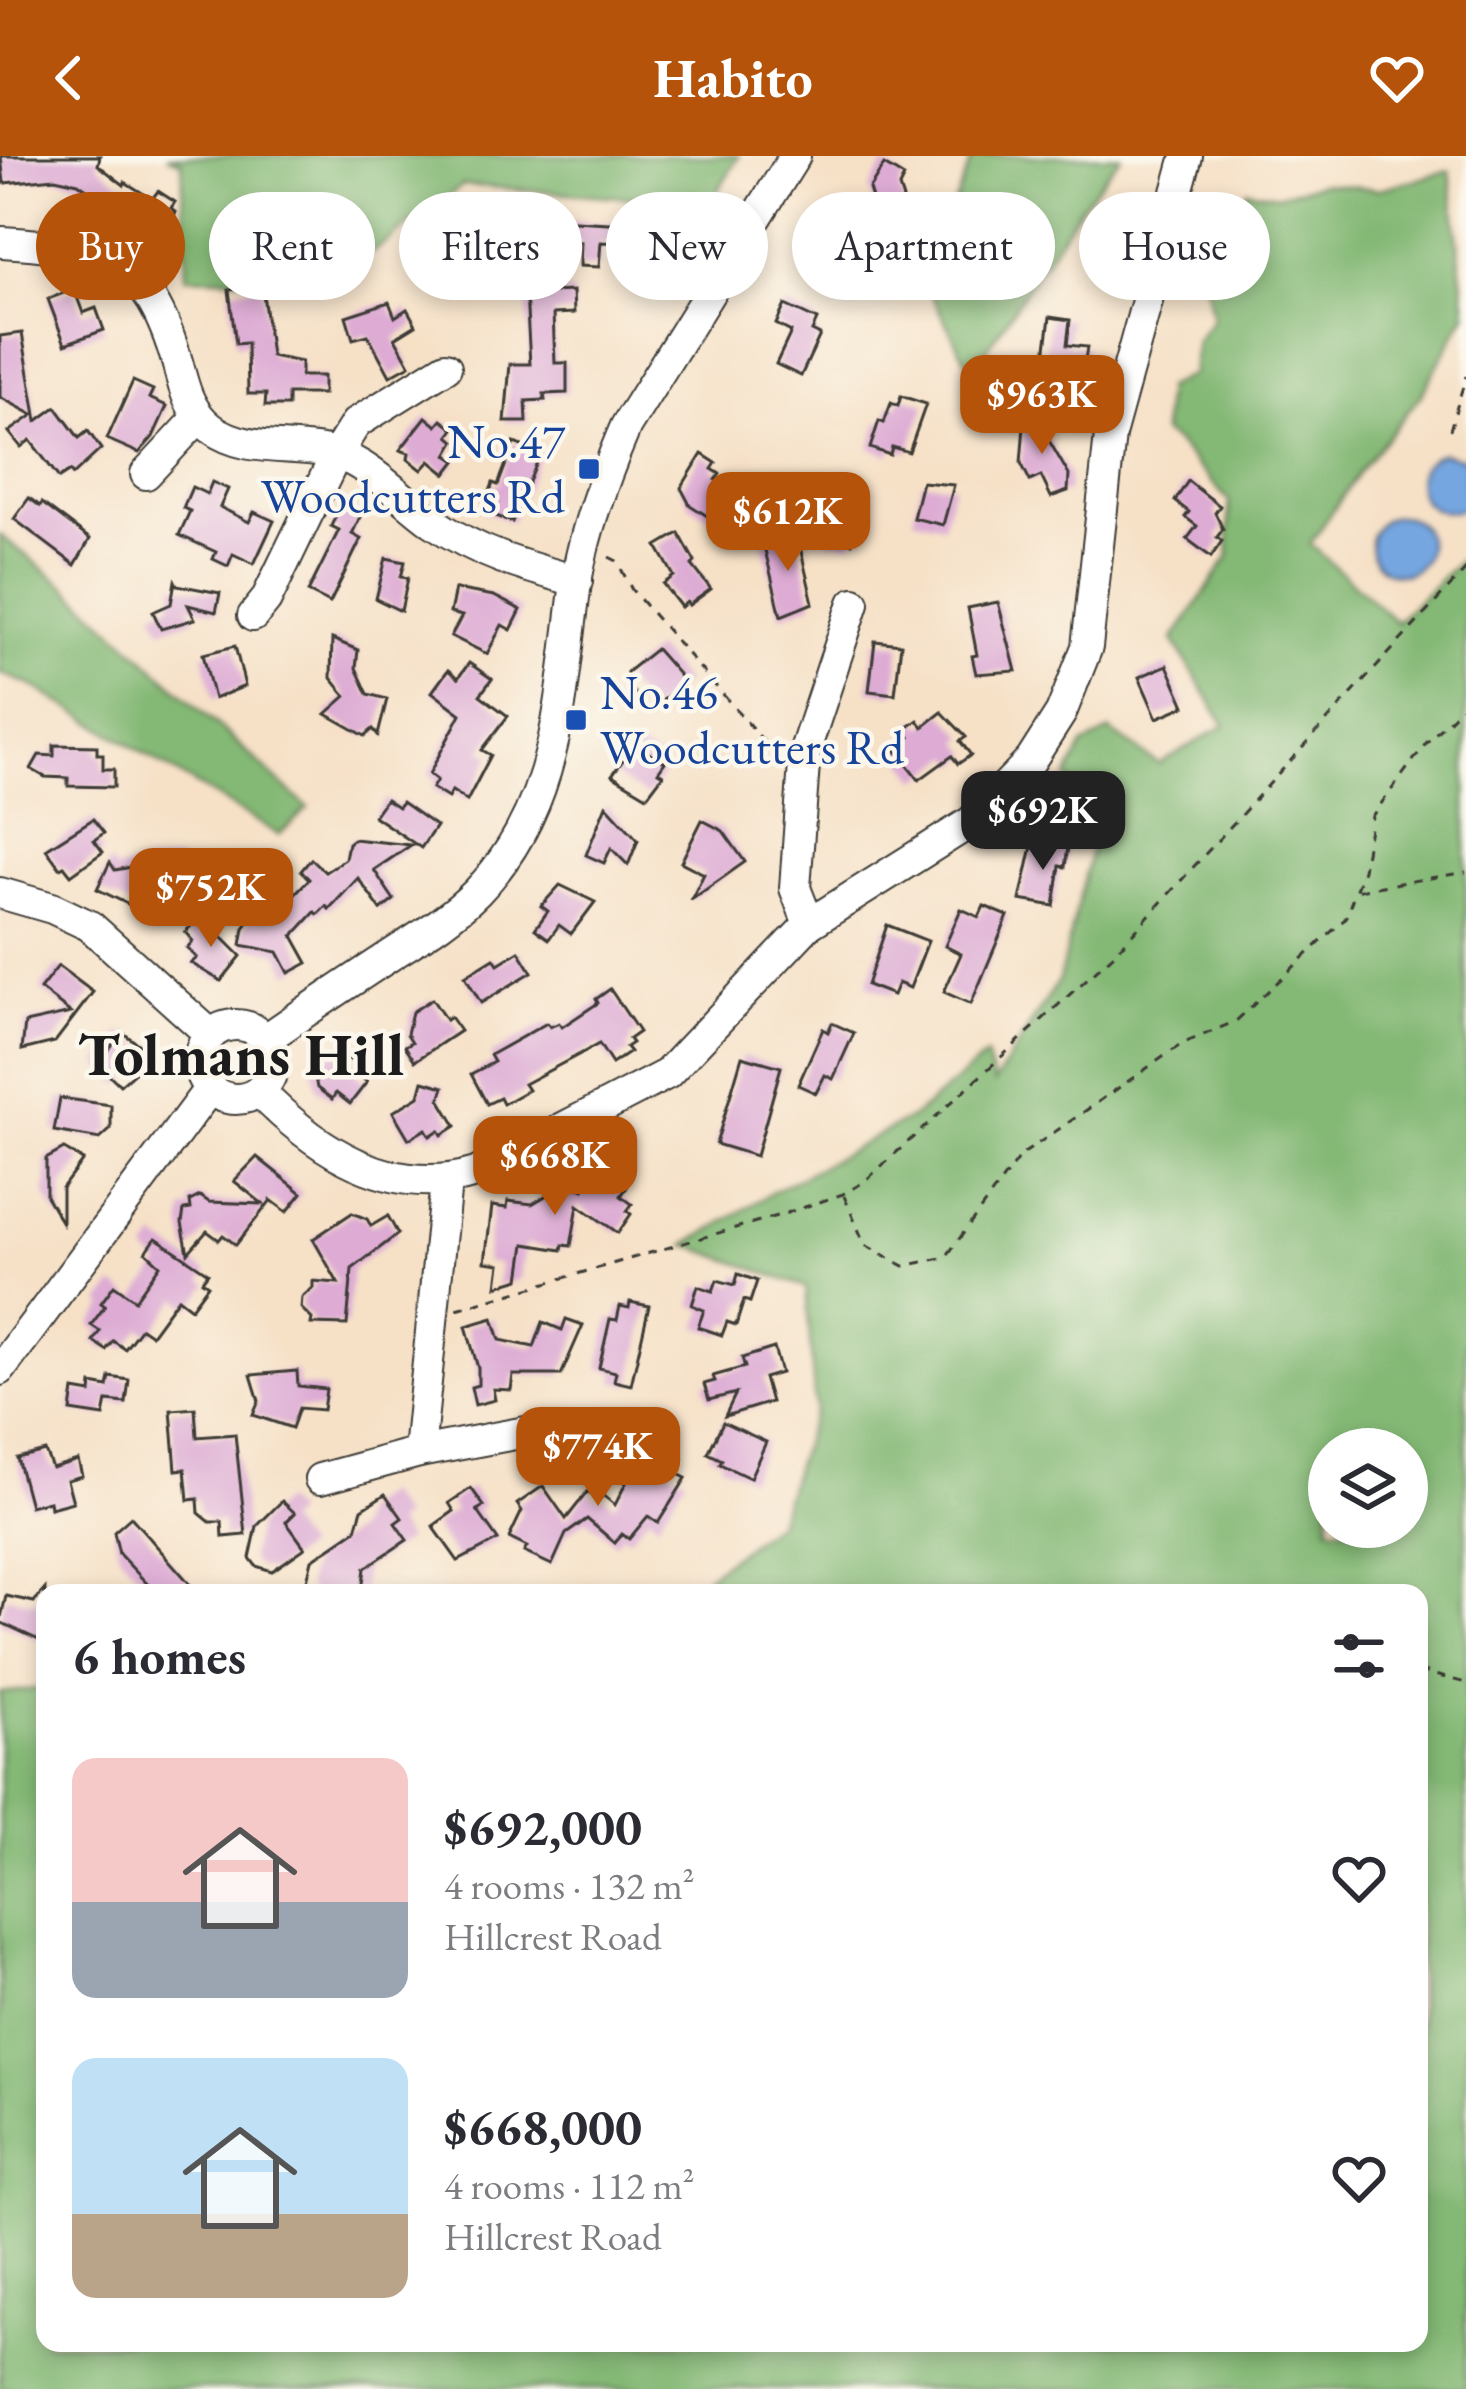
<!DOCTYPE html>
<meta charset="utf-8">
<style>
:root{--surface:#fff;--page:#f7f7f7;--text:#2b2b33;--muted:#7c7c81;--accent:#b45309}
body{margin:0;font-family:"EB Garamond",serif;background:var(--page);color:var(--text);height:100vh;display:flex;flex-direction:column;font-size:45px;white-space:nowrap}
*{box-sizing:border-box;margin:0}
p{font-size:39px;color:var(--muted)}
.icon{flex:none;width:66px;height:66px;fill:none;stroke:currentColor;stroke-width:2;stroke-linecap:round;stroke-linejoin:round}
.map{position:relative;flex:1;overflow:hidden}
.drawer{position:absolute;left:36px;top:1428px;width:1392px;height:768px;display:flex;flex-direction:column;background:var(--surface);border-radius:24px;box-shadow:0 6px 18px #0003}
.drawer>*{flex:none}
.hud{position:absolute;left:36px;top:36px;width:1395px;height:108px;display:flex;gap:24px}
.controls{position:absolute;left:1308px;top:1272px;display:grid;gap:24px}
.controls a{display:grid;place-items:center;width:120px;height:120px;border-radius:50%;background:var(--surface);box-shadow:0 6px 18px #0003;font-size:60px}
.price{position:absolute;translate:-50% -102px;padding:0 27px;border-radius:24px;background:var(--accent);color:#fff;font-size:39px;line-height:78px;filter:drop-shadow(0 3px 6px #0008)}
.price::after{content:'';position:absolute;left:50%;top:72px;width:36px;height:27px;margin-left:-18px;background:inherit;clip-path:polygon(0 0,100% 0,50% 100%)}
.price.active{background:#222;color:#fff}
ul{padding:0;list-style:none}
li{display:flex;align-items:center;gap:36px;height:300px;padding:0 36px}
li span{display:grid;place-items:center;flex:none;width:336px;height:240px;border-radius:24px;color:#555}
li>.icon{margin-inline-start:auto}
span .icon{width:144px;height:144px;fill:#fffc;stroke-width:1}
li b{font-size:51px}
h2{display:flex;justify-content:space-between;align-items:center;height:144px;padding:0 36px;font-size:51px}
.chip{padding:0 42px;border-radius:54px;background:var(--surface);box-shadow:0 6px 18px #0003;font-size:42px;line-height:108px}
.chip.active{background:var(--accent);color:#fff}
header{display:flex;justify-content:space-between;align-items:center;height:156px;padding:0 36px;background:var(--accent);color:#fff;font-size:54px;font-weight:700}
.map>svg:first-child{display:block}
</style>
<header><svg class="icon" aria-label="back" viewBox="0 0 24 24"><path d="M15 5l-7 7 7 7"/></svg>Habito<svg class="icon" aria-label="heart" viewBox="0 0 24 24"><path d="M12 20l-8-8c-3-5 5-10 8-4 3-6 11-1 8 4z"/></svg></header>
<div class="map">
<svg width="1466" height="2233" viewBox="0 0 1466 2233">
<rect width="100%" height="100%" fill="#fbf7ec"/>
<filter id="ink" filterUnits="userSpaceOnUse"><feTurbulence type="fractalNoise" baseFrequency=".00833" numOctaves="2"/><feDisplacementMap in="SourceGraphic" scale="24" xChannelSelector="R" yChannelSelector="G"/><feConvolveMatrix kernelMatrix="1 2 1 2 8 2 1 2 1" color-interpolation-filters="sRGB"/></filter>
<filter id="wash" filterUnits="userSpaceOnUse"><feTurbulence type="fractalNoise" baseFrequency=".004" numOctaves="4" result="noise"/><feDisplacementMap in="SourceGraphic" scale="48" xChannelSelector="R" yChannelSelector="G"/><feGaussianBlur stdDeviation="2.7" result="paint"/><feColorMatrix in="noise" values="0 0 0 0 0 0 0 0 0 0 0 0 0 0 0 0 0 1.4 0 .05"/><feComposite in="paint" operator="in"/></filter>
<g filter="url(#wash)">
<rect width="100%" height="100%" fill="#f6e1c7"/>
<g fill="#83b874" stroke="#506a48" stroke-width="3" fill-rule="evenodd">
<polygon points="167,0 739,0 710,48 463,29 374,95 313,124 186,121 182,6"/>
<polygon points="973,0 1121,0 1079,53 972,216 924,125"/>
<path d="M1450,15l16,143 -45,81 -59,73 -52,76 86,78 70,-68v1835h-1466v-696l45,-5v655h1374v-750h-781l56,-7 83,-64 38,-114 -9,-121 -120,-42 85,-52 143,-77 72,-60 8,27 65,-103 42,-170 -34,-32 16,-33 27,-14 49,33 66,-39 -52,-85 56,-84v-55l-55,-60 -12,-8 3,-45 27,-14 4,-33 16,-22 -8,-43 43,-86 30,5 45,-12 57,6zM1329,1293h78v78h-78z"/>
<polygon points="0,379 65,430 308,652 279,679 31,529 0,517"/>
</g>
<g fill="#75a6e0" stroke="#48617e" stroke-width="3">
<path d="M1442,297l24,6v48c-44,22 -70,-37 -24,-54z"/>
<circle cx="1399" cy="389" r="29"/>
</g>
<g id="blocks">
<g fill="#ddabd4">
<polygon points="1,0 100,0 98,9 124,29 125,26 152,43 158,35 175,46 171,52 176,56 159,83 78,27 55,22 4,27"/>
<polygon points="884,9 904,21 899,31 913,74 885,85 869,33"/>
<polygon points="557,64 625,68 624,87 601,86 599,111 580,110 581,86 556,85"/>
<polygon points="482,68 511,79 499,114 475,106 483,124 464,130 457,112 473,106 468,104"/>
<polygon points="839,82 863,100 851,117 861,125 846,146 811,119"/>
<polygon points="262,130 271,200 301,206 301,220 323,220 323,238 288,238 288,250 265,250 266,238 248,238 247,187 236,188 229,134"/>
<polygon points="74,133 83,157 96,152 104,174 65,188 48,143"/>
<polygon points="573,135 574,157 553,158 555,207 567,207 567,237 544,238 545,244 526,245 527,266 505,266 510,208 530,208 526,137"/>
<polygon points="389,146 395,161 407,153 416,169 395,182 410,209 390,220 368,179 353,183 346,160"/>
<polygon points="785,149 817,164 812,175 820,179 801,220 776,208 791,176 776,168"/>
<polygon points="1050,161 1070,164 1067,189 1087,191 1084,211 1073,233 1061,231 1060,241 1040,239"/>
<polygon points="22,177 37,265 56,251 79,282 88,275 101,293 73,319 70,315 59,322 30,284 21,291 9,276 33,259 0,241 0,180"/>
<polygon points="133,225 153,234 149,242 167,250 153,281 139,297 107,283"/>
<polygon points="901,240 926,248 909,296 892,291 890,299 870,292 879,265 884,267 891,247 898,250"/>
<polygon points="1026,245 1069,319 1068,335 1051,341 1041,320 1030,325 1021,307"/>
<polygon points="426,261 437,270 442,264 454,273 449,280 455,285 447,299 456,305 446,318 430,305 422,314 408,303 409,297 400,294"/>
<polygon points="514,287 541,297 512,366 483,355 493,327 498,329"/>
<polygon points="702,298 716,307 712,313 720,318 716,324 726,334 712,363 690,349 681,332"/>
<polygon points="1188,325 1220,350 1215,357 1223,373 1217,381 1222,385 1211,401 1187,383 1197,370 1185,361 1189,356 1175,345"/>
<polygon points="212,326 228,333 220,351 249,366 254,356 274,365 254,408 233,398 228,410 213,403 216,396 179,379 190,355 183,352 192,331 207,338"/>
<polygon points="922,326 954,329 943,369 913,362"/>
<polygon points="824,327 855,329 852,387 828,385 830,354 822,353"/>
<polygon points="29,342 40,350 42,347 90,383 75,409 14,363"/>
<polygon points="340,351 360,361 352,378 361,383 330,447 308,436 339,374 331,370"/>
<polygon points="679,377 695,406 692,409 711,433 689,449 687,446 681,451 663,428 674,420 657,390"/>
<polygon points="797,378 813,447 781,460 763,386"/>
<polygon points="386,402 405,406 401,421 408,422 401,455 376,443"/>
<polygon points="175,425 177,429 220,437 216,456 188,449 195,463 161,473 153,456 171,448"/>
<polygon points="455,433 494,440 521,454 511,474 502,469 487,498 451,480 462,460 450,457"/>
<polygon points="998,446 1016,515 976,518 972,500 977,499 968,452"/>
<polygon points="332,483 358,494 356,512 368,538 387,543 378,579 373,573 365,580 326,558 346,540 331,522"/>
<polygon points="875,485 901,488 895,538 869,535"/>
<polygon points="235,490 245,530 214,543 203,498"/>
<polygon points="656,493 685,526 650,555 626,527 627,516"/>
<polygon points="469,507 492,523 480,539 508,560 482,594 491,599 467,645 452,635 448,642 432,632 437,624 429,618 461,558 432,536 448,514 458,522"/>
<polygon points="1167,509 1185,550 1157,562 1139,521"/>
<polygon points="942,556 966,581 960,585 971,599 958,608 952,600 919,624 895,593 910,581 904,574 918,564 923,571"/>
<polygon points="54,589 97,590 97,598 103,598 103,613 114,613 114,631 68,630 68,622 45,621 31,613 39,599 54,600"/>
<polygon points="634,589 665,606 658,616 663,619 647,640 612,619"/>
<polygon points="386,643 398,651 402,646 436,670 421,692 374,660"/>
<polygon points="606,649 638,684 628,709 611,692 604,707 586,699"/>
<polygon points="93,663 104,677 94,684 103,696 71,719 64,710 60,712 46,693"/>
<polygon points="702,664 723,675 745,706 691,744 704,718 681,706"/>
<polygon points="353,683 411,689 374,714 394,744 381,754 358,722 329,753 326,750 318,758 315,756 293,780 308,807 289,817 278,796 241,789 244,772 266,741 280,753 309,723 301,715 311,703 325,716 345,703 348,687"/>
<polygon points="1033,686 1068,691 1065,711 1060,710 1054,750 1020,744"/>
<polygon points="174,703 187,709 179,728 161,733 164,754 146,757 97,733 110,706 115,714"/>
<polygon points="560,729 595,746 571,778 559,769 549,783 535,773 548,755 541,750"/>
<polygon points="984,750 1008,760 971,848 944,836 961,798 945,790 961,753 979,761"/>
<polygon points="201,760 241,800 221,825 191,807 197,802 187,792 193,785 185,776"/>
<polygon points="887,769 928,785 910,832 898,827 893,839 867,829"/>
<polygon points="519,795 532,816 481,847 465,820 494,802 498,808"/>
<polygon points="58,810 93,836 55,886 22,894 25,867 71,857 40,833"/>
<polygon points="610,833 639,876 629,883 632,887 626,891 630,896 612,908 599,888 524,928 528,934 503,948 500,942 487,948 471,918 494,906 490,899 547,867 550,871 559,867 562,871 598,847 596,843"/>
<polygon points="432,843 446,864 450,861 460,875 415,905 405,890 412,886 407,878 412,856"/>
<polygon points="832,867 854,877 833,923 825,919 816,937 798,929 823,873 828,876"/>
<polygon points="122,876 147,895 147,905 120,929 98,908"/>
<polygon points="340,896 358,910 354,916 367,926 350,948 336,937 332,943 317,932 313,911 321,901"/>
<polygon points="742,900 781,911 756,1000 716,988"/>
<polygon points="423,925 444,931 440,943 456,970 442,979 439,974 430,980 426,973 409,983 393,956 419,940"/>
<polygon points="60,942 111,949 111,973 100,983 54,975"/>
<polygon points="64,993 83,1004 62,1032 62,1067 46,1040 46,1003"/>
<polygon points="618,999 631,1008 619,1026 627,1031 621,1040 632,1048 627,1055 631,1058 618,1077 578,1049 571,1090 563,1089 562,1094 525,1088 520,1123 497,1130 500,1108 485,1106 492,1050 507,1052 508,1045 532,1048 547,1039 549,1030 544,1027 584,1033 597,1011"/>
<polygon points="257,1001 302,1037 287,1056 271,1044 236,1089 223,1079 219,1084 207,1075 188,1097 182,1067 184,1054 191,1053 190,1045 200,1040 209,1046 263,1048 234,1025"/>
<polygon points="352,1057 367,1063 371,1070 388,1060 398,1078 352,1113 347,1169 311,1168 312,1163 301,1152 302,1141 313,1132 313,1125 338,1127 313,1083"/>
<polygon points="156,1082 208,1117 202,1125 208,1129 191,1152 178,1142 151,1179 141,1172 125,1193 113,1185 106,1194 93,1185 100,1175 91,1169 105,1150 101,1147 114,1129 135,1144 160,1109 146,1096"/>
<polygon points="738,1118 757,1125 750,1146 744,1144 736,1169 727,1166 722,1179 698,1171 704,1154 692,1149 698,1130 713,1135 717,1124 735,1129"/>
<polygon points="630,1146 649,1150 631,1229 614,1225 616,1216 599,1212 610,1163 617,1164 620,1150 629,1152"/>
<polygon points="493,1162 500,1184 534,1191 543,1166 562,1174 566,1163 583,1169 561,1219 513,1219 511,1234 493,1233 495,1244 475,1249 471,1231 478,1229 478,1212 466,1170"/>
<polygon points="774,1192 781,1217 764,1222 771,1246 725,1260 736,1237 709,1244 704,1228 715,1225 713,1220 745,1211 742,1202"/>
<polygon points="297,1215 298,1230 326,1233 323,1254 299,1252 292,1272 253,1259 259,1245 251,1219"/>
<polygon points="110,1221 129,1224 126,1247 107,1245 104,1260 71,1255 74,1234 91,1237 92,1228 108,1231"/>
<polygon points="195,1252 197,1281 235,1278 246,1379 223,1381 222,1366 210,1366 199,1357 198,1343 188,1344 185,1313 176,1314 171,1254"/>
<polygon points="723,1266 766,1286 750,1322 720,1308 722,1304 708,1297"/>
<polygon points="630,1294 686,1322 658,1367 648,1360 629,1383 622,1378 615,1387 587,1363 566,1378 552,1409 524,1396 527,1391 509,1382 522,1355 517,1348 543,1330 566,1363 588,1335 596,1342 604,1340 615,1349 631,1317 621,1312"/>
<polygon points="45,1295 52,1312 78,1304 82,1320 67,1324 73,1346 50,1352 49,1345 30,1350 17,1302"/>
<polygon points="471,1332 484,1350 477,1354 498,1384 458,1405 433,1370 454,1355 449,1347"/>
<polygon points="385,1338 402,1362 395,1367 407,1384 365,1412 362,1435 312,1437 306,1429 312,1404 356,1374 362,1353"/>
<polygon points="282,1345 295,1357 286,1366 305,1392 272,1415 256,1410 250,1402 257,1370"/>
<polygon points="131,1361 198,1437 156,1437 119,1398 114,1376"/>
<polygon points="45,1433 45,1487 0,1466 6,1440 34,1446"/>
</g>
</g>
</g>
<g filter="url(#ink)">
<use href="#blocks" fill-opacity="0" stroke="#3d3a36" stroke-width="3"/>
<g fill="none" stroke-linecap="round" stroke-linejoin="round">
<defs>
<g id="minor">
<path d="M2,86c104,7 145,14 176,123 6,24 12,47 33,63 37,27 84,14 125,26 37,12 66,46 97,68 43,31 93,45 144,59"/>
<polyline points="146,318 199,261"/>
<polyline points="253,460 266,444 336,299 356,267 446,211"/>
<polyline points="0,737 52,752 90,770 211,879"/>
<polyline points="809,768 795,732 805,594 854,447"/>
<circle cx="236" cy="906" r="37"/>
<path d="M266,883c40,-28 81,-55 122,-82 31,-20 63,-39 89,-65 84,-88 83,-197 99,-309 8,-53 29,-108 50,-157l169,-270"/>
<path d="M259,935c57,59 132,108 217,82l191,-99 142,-150 162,-102 60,-62 30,-47 26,-66 23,-212 77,-279"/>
<polyline points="0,1214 210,932"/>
<polyline points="419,1296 446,1026"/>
<polyline points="320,1323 419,1296 542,1273"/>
</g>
</defs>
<use href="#minor" stroke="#3d3a36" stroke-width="34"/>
<g stroke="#3d3a36" stroke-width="3" stroke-dasharray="9 9" stroke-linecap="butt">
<polyline points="1450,274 1466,220"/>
<polyline points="609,401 617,405 632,434 780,604"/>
<polyline points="1358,734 1466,716"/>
<polyline points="844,1040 865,1089 904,1110 946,1101 1020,1000 1182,888 1236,865 1345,763 1363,714 1372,660 1427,586 1466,547"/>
<polyline points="457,1153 787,1057 843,1038 864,1026 1112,800 1466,413"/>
<polyline points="1419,1515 1466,1527"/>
</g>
<use href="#minor" stroke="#fff" stroke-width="30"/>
</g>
</g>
<g fill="#1a4fb4" stroke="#fbf7ec" stroke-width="4.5">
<rect x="577" y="301" width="24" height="24" rx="6"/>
<rect x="564" y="552" width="24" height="24" rx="6"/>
</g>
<g text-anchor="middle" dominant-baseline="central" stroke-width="9" stroke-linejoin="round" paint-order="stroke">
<g font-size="48" fill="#164399" stroke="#fbf7ec" text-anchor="end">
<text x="565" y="285">No.47<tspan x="565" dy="55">Woodcutters Rd</tspan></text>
<text x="600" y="536" text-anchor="start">No.46<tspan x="600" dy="55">Woodcutters Rd</tspan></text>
</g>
<g font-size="60" font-weight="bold" fill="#1c1c1c" stroke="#fbf7ec">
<text x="241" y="898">Tolmans Hill</text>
</g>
</g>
</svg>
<div class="controls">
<a><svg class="icon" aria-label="layers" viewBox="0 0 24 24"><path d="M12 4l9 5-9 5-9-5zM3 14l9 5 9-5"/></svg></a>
</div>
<b class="price" style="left:1042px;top:301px">$963K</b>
<b class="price" style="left:788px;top:418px">$612K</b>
<b class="price active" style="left:1043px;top:717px">$692K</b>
<b class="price" style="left:211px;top:794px">$752K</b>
<b class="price" style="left:555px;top:1062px">$668K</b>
<b class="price" style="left:598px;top:1353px">$774K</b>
<div class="hud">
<a class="chip active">Buy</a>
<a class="chip">Rent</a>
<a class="chip">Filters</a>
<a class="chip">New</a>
<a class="chip">Apartment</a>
<a class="chip">House</a>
</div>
<section class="drawer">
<h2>6 homes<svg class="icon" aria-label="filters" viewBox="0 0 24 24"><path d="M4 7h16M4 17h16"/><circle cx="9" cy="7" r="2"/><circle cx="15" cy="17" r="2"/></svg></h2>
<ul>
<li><span style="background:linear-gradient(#f6c9c9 60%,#9aa5b1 0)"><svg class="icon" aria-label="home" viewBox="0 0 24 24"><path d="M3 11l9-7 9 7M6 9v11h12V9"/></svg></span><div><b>$692,000</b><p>4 rooms · 132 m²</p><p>Hillcrest Road</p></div><svg class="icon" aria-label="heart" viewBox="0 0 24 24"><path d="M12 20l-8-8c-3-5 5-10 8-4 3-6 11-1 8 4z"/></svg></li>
<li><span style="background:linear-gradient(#bfe0f5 65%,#b9a48a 0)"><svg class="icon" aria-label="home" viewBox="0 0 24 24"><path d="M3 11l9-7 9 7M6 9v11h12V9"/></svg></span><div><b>$668,000</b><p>4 rooms · 112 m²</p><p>Hillcrest Road</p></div><svg class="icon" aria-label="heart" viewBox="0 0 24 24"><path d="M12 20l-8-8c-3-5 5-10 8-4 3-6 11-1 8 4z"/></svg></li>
</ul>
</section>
</div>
